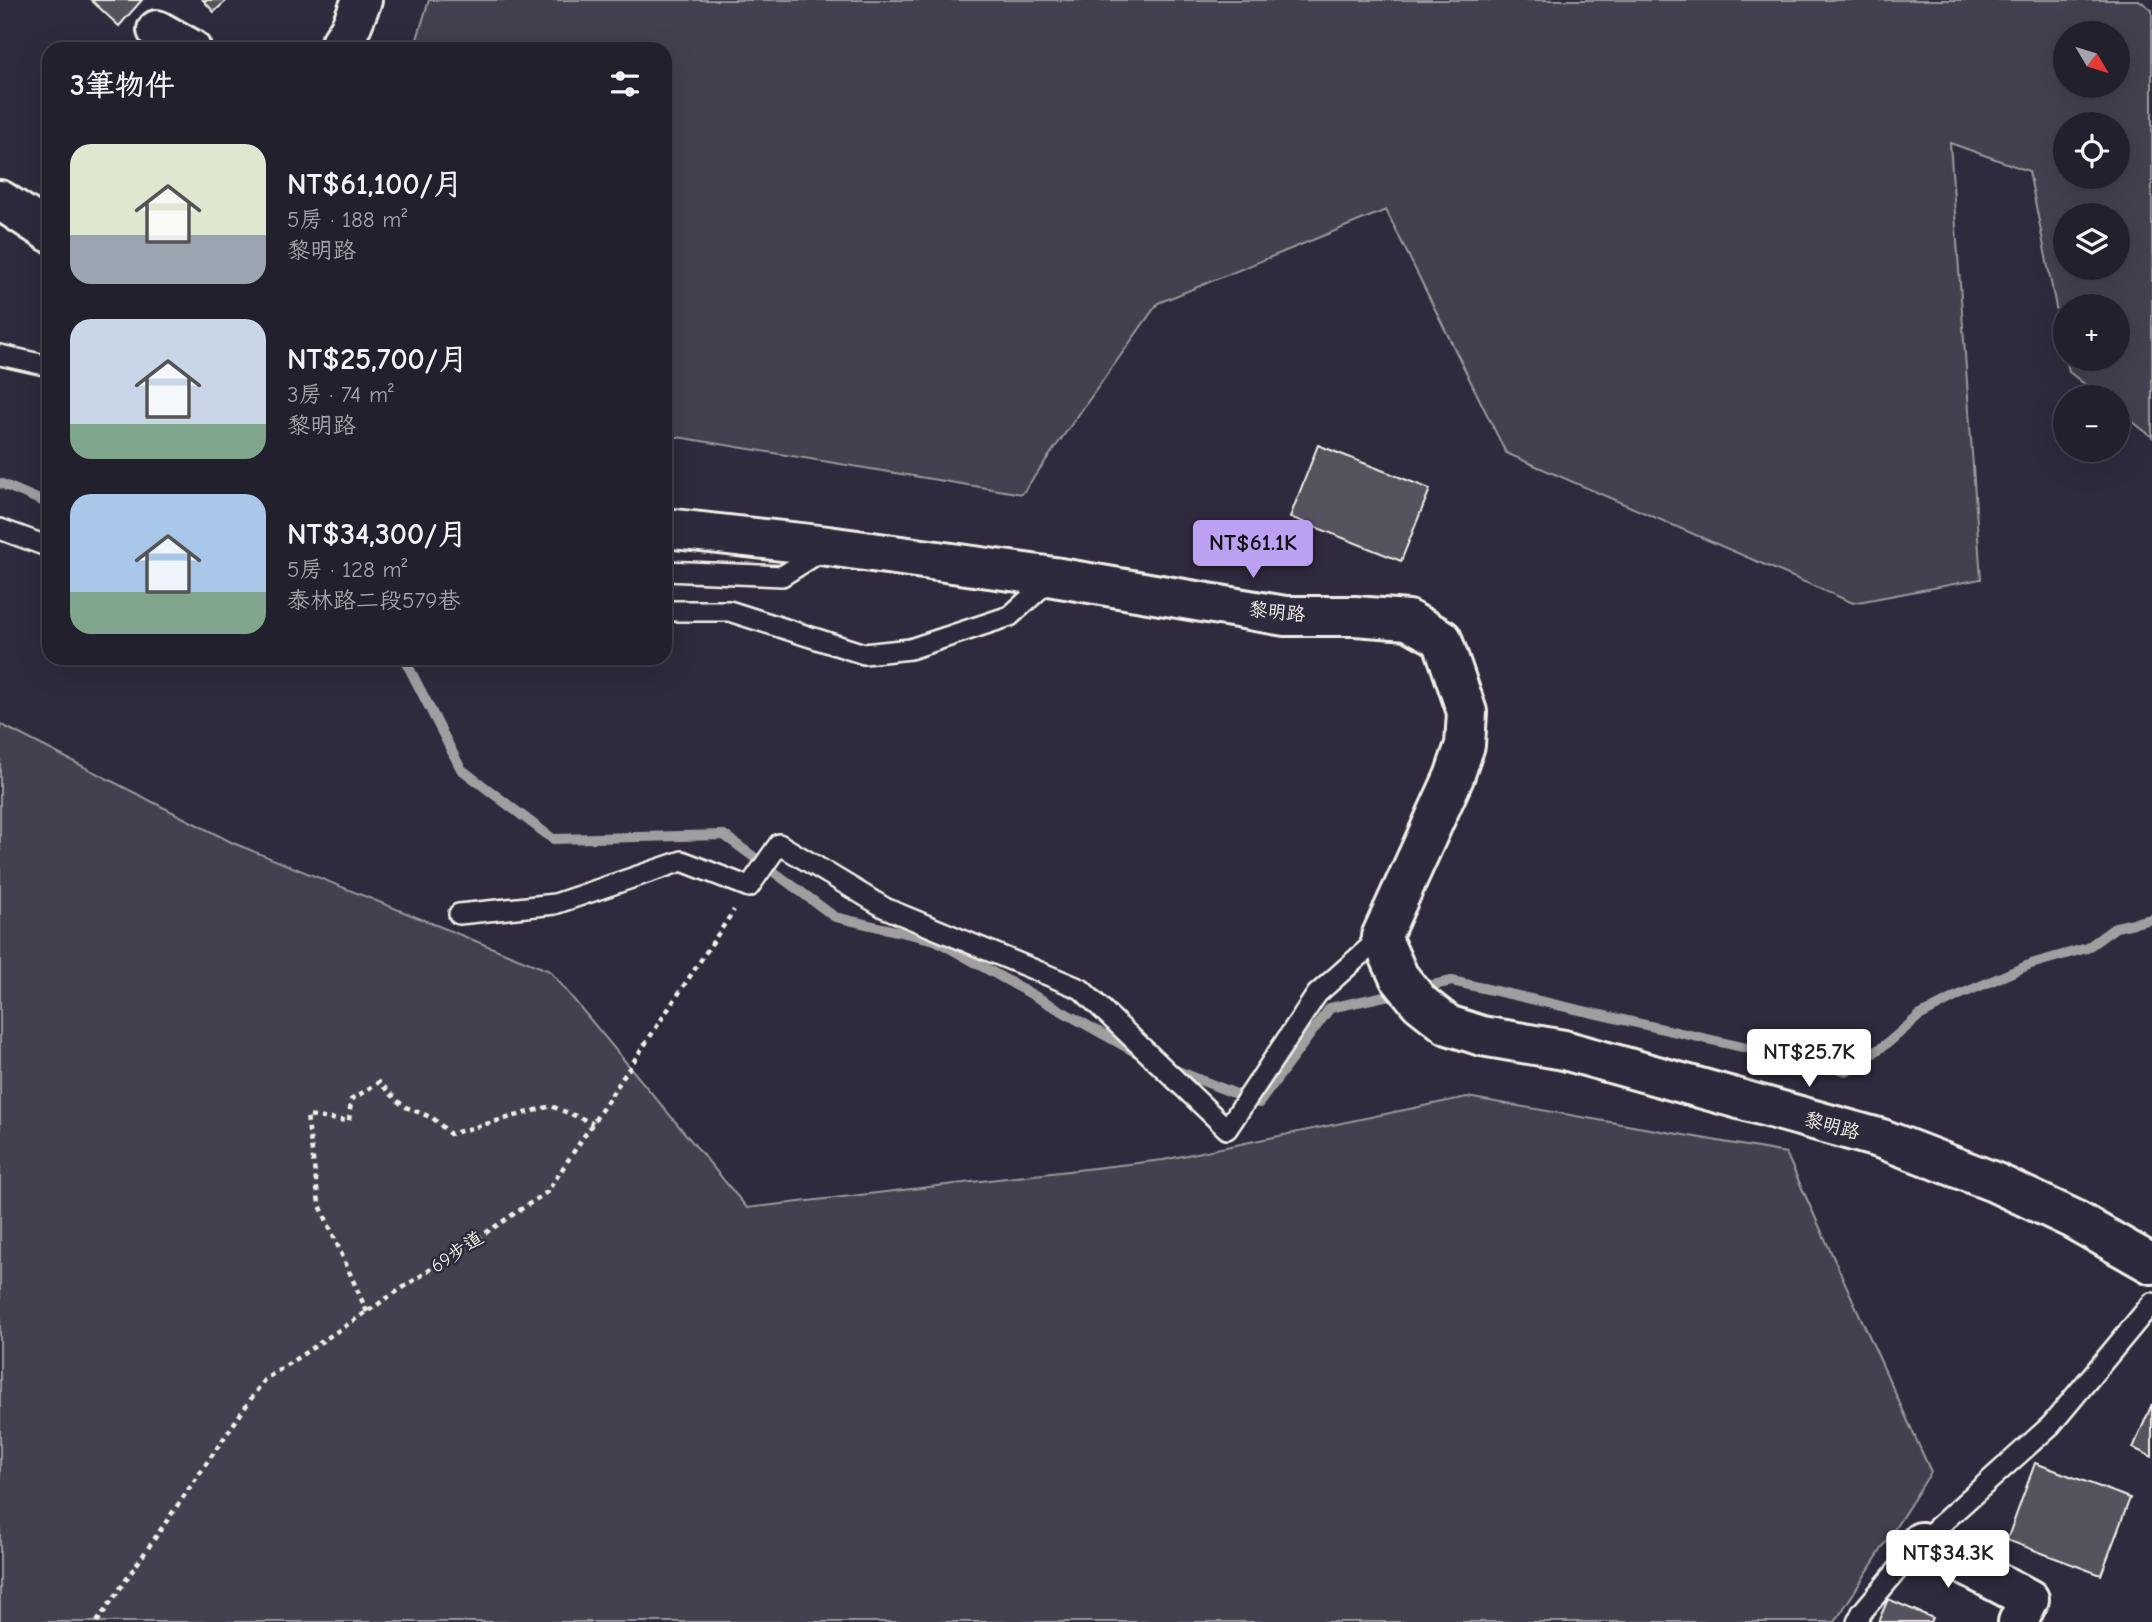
<!DOCTYPE html>
<html lang="zh-TW">
<meta charset="utf-8">
<style>
:root{--surface:#23202e;--page:#2f2d3a;--text:#f1f3f6;--muted:#a3a3aa;--line:#403e4a;--accent:#bca0f2}
body{margin:0;font-family:"Comic Neue","LXGW WenKai TC",sans-serif;background:var(--page);color:var(--text);height:100vh;display:flex;flex-direction:column;font-size:26px;white-space:nowrap}
*{box-sizing:border-box;margin:0}
p{font-size:23px;color:var(--muted)}
.icon{flex:none;width:38px;height:38px;fill:none;stroke:currentColor;stroke-width:2;stroke-linecap:round;stroke-linejoin:round}
.map{position:relative;flex:1;overflow:hidden}
.side{position:absolute;left:42px;top:42px;width:630px;height:623px;display:flex;flex-direction:column;background:var(--surface);border-radius:21px;box-shadow:0 7px 28px #0002,0 0 0 2px var(--line)}
.side>*{flex:none}
.needle{width:46px;rotate:128deg}
.tools{position:absolute;left:2053px;top:21px;display:grid;gap:14px}
.tools a{display:grid;place-items:center;width:77px;height:77px;border-radius:50%;background:var(--surface);box-shadow:0 7px 28px #0002,0 0 0 2px var(--line);font-size:35px}
.price{position:absolute;translate:-50% -60px;padding:0 16px;border-radius:7px;background:#fff;color:#222;font-size:23px;line-height:46px;filter:drop-shadow(0 2px 4px #0008)}
.price::after{content:'';position:absolute;left:50%;top:42px;width:21px;height:16px;margin-left:-10px;background:inherit;clip-path:polygon(0 0,100% 0,50% 100%)}
.price.current{background:var(--accent);color:#111}
ul{padding:0;list-style:none}
li{display:flex;align-items:center;gap:21px;height:175px;padding:0 28px}
li span{display:grid;place-items:center;flex:none;width:196px;height:140px;border-radius:21px;color:#555}
li>.icon{margin-inline-start:auto}
span .icon{width:84px;height:84px;fill:#fffc;stroke-width:1}
li b{font-size:30px}
h2{display:flex;justify-content:space-between;align-items:center;height:84px;padding:0 28px;font-size:30px}
.map>svg:first-child{display:block}
</style>
<div class="map">
<svg width="2152" height="1622" viewBox="0 0 2152 1622">
<rect width="100%" height="100%" fill="#2f2a3d"/>
<filter id="ink" filterUnits="userSpaceOnUse"><feTurbulence type="fractalNoise" baseFrequency=".0143" numOctaves="2"/><feDisplacementMap in="SourceGraphic" scale="14" xChannelSelector="R" yChannelSelector="G"/><feConvolveMatrix kernelMatrix="1 2 1 2 8 2 1 2 1" color-interpolation-filters="sRGB"/></filter>
<g filter="url(#ink)">
<g fill="#454050" stroke="#9c989c" stroke-width="2" fill-rule="evenodd">
<path d="M429,0h1710l13,10v427l-34,-27v-13h-17l-32,-25 -3,-13h52v-53h-53v47l-36,-182 -79,-28 31,436 -128,24 -347,-150 -120,-243 -228,93 -136,191 -357,-59v-386h-251zM2065,33h53v53h-53zM2065,124h53v53h-53zM2065,215h53v53h-53z"/>
<polygon points="0,724 233,843 550,971 747,1208 1163,1160 1467,1097 1786,1153 1931,1472 1835,1622 0,1622"/>
</g>
<g fill="none" stroke-linecap="round" stroke-linejoin="round">
<g stroke="#a19ea0" stroke-width="10">
<polyline points="0,483 49,504"/>
<polyline points="404,658 461,769 553,839 724,835 835,917 935,940 1142,1056"/>
<polyline points="1418,988 1452,981 1848,1071 1889,1042 1919,1016 1957,996 2031,964 2087,948 2116,927 2152,919"/>
<polyline points="1170,1068 1259,1103 1330,1008 1403,992"/>
</g>
</g>
<g fill="#56525f" stroke="#f4f1e8" stroke-width="2">
<polygon points="91,0 142,0 119,26"/>
<polygon points="203,0 227,0 214,12"/>
<polygon points="1318,445 1430,489 1401,561 1290,517"/>
<polygon points="2152,1404 2152,1457 2133,1448"/>
<polygon points="2035,1463 2130,1498 2101,1575 2007,1540"/>
<polygon points="1888,1599 1933,1618 1931,1622 1878,1622"/>
</g>
<g fill="none" stroke-linecap="round" stroke-linejoin="round">
<defs>
<g id="service">
<polyline points="0,355 49,366"/>
<polyline points="0,529 49,547"/>
<polyline points="665,571 782,576 825,549"/>
<polyline points="665,611 729,611 864,654 910,649 1010,616 1053,577"/>
<polyline points="459,914 555,904 682,861 749,887 779,844 885,908 1081,989 1227,1129 1317,994 1381,937"/>
<polyline points="1857,1622 1862,1612 1921,1542 2051,1425 2152,1303"/>
</g>
<g id="minor">
<polyline points="157,30 191,49"/>
<polyline points="337,49 351,27 362,0"/>
<polyline points="0,200 49,232"/>
<polyline points="665,528 828,546 1054,577 1285,616 1355,616 1408,620 1442,639 1467,712 1465,745 1454,777 1381,937 1399,977 1420,1003 1448,1025 1482,1036 1564,1050 1882,1139 1994,1182 2071,1218 2152,1264"/>
<polyline points="1921,1542 2029,1599 2018,1622"/>
</g>
</defs>
<use href="#service" stroke="#f4f1e8" stroke-width="24"/>
<use href="#minor" stroke="#f4f1e8" stroke-width="44"/>
<g stroke="#f4f1e8" stroke-width="4.5" stroke-dasharray="5 5" stroke-linecap="butt">
<polyline points="367,1312 319,1203 307,1116 349,1121 351,1100 379,1082 403,1106 433,1118 450,1134 551,1106 593,1123"/>
<polyline points="97,1622 264,1380 547,1192 734,910"/>
</g>
<use href="#service" stroke="#2f2a3d" stroke-width="19"/>
<use href="#minor" stroke="#2f2a3d" stroke-width="38"/>
</g>
</g>
<g text-anchor="middle" dominant-baseline="central" stroke-width="5" stroke-linejoin="round" paint-order="stroke">
<g font-size="19" fill="#f4f1e8" stroke="#2f2a3d">
<text transform="translate(1277 612) rotate(6)">黎明路</text>
<text transform="translate(1832 1126) rotate(15)">黎明路</text>
<text transform="translate(457 1252) rotate(-34)">69步道</text>
</g>
</g>
</svg>
<div class="tools">
<a><svg class="needle" viewBox="-14 -14 28 28"><path d="M0-13l5 13h-10z" fill="#e53935"/><path d="M0 13l5-13h-10z" fill="#a3a3aa"/></svg></a>
<a><svg class="icon" aria-label="locate" viewBox="0 0 24 24"><circle cx="12" cy="12" r="6"/><path d="M12 2v4M12 18v4M2 12h4M18 12h4"/></svg></a>
<a><svg class="icon" aria-label="layers" viewBox="0 0 24 24"><path d="M12 4l9 5-9 5-9-5zM3 14l9 5 9-5"/></svg></a>
<a>+</a>
<a>−</a>
</div>
<b class="price current" style="left:1253px;top:580px">NT$61.1K</b>
<b class="price" style="left:1809px;top:1089px">NT$25.7K</b>
<b class="price" style="left:1948px;top:1590px">NT$34.3K</b>
<section class="side">
<h2>3筆物件<svg class="icon" aria-label="filters" viewBox="0 0 24 24"><path d="M4 7h16M4 17h16"/><circle cx="9" cy="7" r="2"/><circle cx="15" cy="17" r="2"/></svg></h2>
<ul>
<li><span style="background:linear-gradient(#dfe7d0 65%,#9aa5b1 0)"><svg class="icon" aria-label="home" viewBox="0 0 24 24"><path d="M3 11l9-7 9 7M6 9v11h12V9"/></svg></span><div><b>NT$61,100/月</b><p>5房 · 188 m²</p><p>黎明路</p></div></li>
<li><span style="background:linear-gradient(#c9d6e8 75%,#7fa58c 0)"><svg class="icon" aria-label="home" viewBox="0 0 24 24"><path d="M3 11l9-7 9 7M6 9v11h12V9"/></svg></span><div><b>NT$25,700/月</b><p>3房 · 74 m²</p><p>黎明路</p></div></li>
<li><span style="background:linear-gradient(#a9c7e8 70%,#7fa58c 0)"><svg class="icon" aria-label="home" viewBox="0 0 24 24"><path d="M3 11l9-7 9 7M6 9v11h12V9"/></svg></span><div><b>NT$34,300/月</b><p>5房 · 128 m²</p><p>泰林路二段579巷</p></div></li>
</ul>
</section>
</div>
